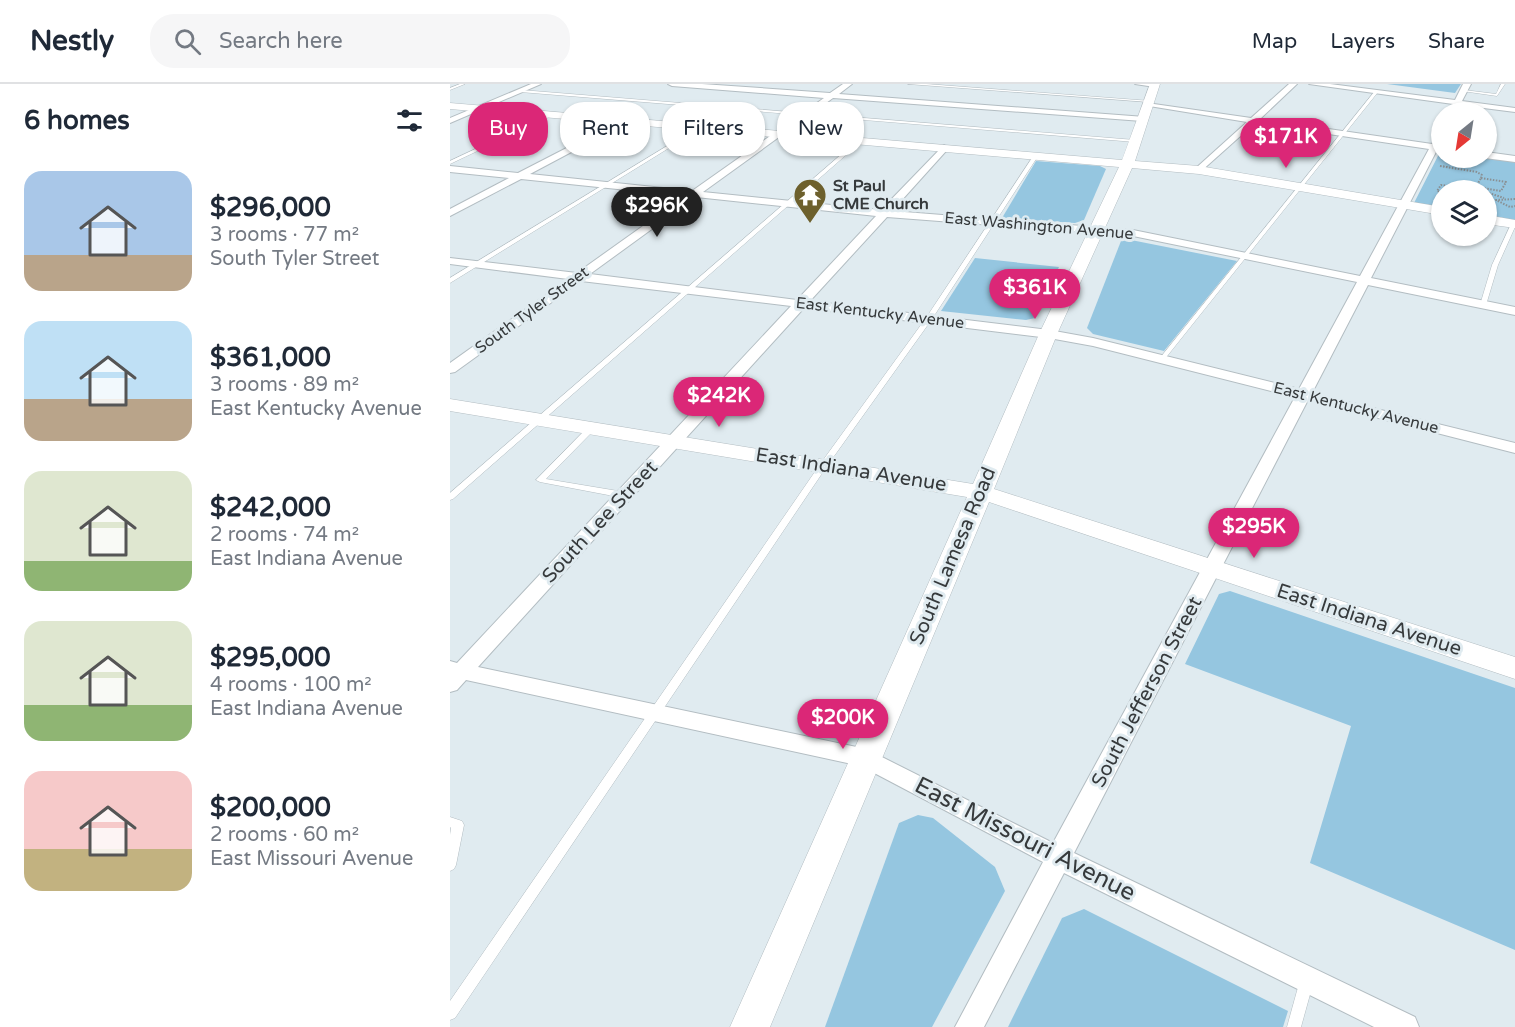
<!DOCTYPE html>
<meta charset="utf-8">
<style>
:root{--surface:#fff;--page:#f6f6f7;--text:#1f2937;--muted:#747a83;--line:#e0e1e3;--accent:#db2777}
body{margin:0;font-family:"Varela Round",sans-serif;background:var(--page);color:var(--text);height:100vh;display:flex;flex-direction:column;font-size:22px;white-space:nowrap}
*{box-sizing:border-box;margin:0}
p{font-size:20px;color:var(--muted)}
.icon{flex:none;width:33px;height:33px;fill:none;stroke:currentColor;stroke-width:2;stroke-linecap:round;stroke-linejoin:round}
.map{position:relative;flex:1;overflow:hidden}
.drawer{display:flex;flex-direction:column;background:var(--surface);width:450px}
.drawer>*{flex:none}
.banner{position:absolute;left:18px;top:18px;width:570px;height:54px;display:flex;gap:12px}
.needle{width:39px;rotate:210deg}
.fabs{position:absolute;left:981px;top:18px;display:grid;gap:12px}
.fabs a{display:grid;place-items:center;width:66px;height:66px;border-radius:50%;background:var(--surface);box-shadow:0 2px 4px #0004;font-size:30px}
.price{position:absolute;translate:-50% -51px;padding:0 14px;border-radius:21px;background:var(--accent);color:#fff;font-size:20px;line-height:39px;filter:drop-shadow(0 2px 3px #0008)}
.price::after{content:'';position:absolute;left:50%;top:36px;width:18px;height:14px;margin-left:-9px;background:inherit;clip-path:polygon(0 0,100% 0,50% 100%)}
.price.active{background:#222;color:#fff}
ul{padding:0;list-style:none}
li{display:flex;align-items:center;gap:18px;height:150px;padding:0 24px}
li span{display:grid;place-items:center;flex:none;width:168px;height:120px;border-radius:18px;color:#555}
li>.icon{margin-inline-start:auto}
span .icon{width:72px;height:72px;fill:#fffc;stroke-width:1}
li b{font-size:26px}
h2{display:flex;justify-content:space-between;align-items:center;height:72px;padding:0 24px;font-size:26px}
.tag{padding:0 21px;border-radius:24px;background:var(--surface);box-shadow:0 2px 4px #0004;font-size:21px;line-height:54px}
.tag.active{background:var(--accent);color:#fff}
header{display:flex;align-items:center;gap:36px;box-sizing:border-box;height:84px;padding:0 30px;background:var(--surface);border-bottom:2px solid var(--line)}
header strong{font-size:28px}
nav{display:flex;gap:33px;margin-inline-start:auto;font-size:21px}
.search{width:420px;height:54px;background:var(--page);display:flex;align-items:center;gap:15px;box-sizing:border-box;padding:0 21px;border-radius:24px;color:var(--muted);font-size:22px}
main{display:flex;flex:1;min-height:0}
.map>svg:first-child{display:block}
</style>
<header>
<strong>Nestly</strong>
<div class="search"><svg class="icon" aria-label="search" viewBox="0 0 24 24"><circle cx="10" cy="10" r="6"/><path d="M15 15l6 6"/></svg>Search here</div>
<nav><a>Map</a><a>Layers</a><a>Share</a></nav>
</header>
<main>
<section class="drawer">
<h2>6 homes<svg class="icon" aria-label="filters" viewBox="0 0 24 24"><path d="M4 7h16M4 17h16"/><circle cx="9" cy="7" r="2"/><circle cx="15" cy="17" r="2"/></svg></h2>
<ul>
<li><span style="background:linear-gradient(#a9c7e8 70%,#b9a48a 0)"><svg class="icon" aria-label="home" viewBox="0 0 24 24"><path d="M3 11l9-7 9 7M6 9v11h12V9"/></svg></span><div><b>$296,000</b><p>3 rooms · 77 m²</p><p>South Tyler Street</p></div></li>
<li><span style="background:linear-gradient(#bfe0f5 65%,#b9a48a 0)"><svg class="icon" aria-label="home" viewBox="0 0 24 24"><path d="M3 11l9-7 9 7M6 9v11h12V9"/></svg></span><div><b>$361,000</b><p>3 rooms · 89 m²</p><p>East Kentucky Avenue</p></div></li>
<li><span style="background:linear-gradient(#dfe7d0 75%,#8fb573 0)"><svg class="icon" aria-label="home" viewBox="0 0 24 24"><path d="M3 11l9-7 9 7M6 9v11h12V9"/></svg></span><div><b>$242,000</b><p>2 rooms · 74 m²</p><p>East Indiana Avenue</p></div></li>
<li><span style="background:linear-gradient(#dfe7d0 70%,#8fb573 0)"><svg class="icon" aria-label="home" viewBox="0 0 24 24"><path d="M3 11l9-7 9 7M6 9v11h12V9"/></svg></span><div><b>$295,000</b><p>4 rooms · 100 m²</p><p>East Indiana Avenue</p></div></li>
<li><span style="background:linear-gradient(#f6c9c9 65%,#c2b280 0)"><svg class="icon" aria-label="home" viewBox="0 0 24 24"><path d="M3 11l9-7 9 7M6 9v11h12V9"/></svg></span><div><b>$200,000</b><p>2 rooms · 60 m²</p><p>East Missouri Avenue</p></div></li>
</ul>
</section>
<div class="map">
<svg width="1065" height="943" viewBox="0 0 1065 943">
<rect width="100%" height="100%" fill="#e0ebf0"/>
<g fill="#95c6e0">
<polygon points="937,0 1011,0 1005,9"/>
<polygon points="991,66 992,74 1036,74 1065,77 1065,136 1037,131 1036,106 992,106 991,124 964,119"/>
<polygon points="586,77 650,82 656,85 634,136 625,139 552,134"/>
<polygon points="681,156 787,177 714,267 643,250 637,244 671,157"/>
<polygon points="525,174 609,183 585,234 576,236 491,227"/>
<polygon points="780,507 1065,604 1065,866 860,779 901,642 735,580 769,510"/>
<polygon points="468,731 483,734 545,783 555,807 482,943 375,943 449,739"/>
<polygon points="634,825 838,927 833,943 558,943 612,834"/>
</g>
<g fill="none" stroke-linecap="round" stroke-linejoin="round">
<defs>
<g id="lane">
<polygon points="10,0 15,0 0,6 0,4"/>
<polygon points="458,0 476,0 701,17 699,18"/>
<polygon points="1051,0 1055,0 1047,12 1012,7 1014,6 1046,10"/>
<polygon points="71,6 685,56 687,57 685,58 70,8"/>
<polygon points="925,7 928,8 714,276 710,276 710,274"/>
<polygon points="100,30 103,31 0,80 0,77"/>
<polygon points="250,42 253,43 0,199 0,194"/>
<polygon points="408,56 412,57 3,415 0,416 0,409"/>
<polygon points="584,71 588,72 482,235 377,382 5,934 0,936 0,917 371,379 476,234"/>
<polygon points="1062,138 1065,138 1065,143 1048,181 1036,221 1031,222 1030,221 1042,181"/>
<polygon points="139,342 142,342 146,344 96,395 174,408 177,409 178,411 177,413 174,414 90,398 86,396"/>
<polygon points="0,733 12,737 14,741 6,781 4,785 0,787 0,751 1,744 0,743"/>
<polygon points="857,889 862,891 864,896 851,943 837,943 850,896 852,891"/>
</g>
<g id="street">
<polygon points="81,0 91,0 0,39 0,34"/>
<path d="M218,0h34l128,9 13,-9h9l-13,10 306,23 1,2 -4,2 -309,-23 -130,94 178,18 63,-65 4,3 -1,2 -55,61 241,19 227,46 69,-127 -174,-26 -56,50 -3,-1v-4l51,-46 -104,-17 4,-2 104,15 38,-34h8l-37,35 172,25 10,-13v20l-5,-1 -66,128 144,29v8l-147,-30 -56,108 203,50v10l-207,-53 -234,453 341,164 4,10h-45l-310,-154 -80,154h-29l88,-165 -182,-96 -395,-86 -9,10 -7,2v-31l7,2 334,-357 -210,-25 -126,91 -5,1v-10l118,-84 -118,-15v-6l127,15 108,-77 -164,-17 -71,37v-7l59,-31 -59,-6v-6l68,7 105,-54h3v4l-96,51 162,17 132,-93 -152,-12zM246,113l171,18 9,1 -79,84 -207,-26zM437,133l246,19 224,46 -58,107 -206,-51 -44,-8 -239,-29zM354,224l245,30 44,8 202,51 -242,446 -187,-94 -388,-82z"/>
<polygon points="685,0 708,0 709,1 705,3"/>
<polygon points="859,0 880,0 1005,16 1013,0 1021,0 1012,17 1065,24 1065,28 1010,21 1006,28 1000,28 1003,20"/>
<polygon points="1036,68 1065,72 1065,78 1035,74"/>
</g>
<g id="secondary">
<polygon points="700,0 710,0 685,77 749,82 992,123 992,131 749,90 682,84 608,248 544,405 1065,573 1065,595 539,418 320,943 280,943 517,413 0,327 0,315 523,400 590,248 669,83 0,25 0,19 672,76"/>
<polygon points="1036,131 1065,136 1065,144 1036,140"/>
</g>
</defs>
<use href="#lane" stroke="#b3bdc2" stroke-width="1"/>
<use href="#street" stroke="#b3bdc2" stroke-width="2"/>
<use href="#secondary" stroke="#b3bdc2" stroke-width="1"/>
<polyline stroke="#899094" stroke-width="1.5" stroke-dasharray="1.5 1.5" stroke-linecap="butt" points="990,82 999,83"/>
<g stroke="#899094" stroke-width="2" stroke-dasharray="1.5 1.5" stroke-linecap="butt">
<polyline points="990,82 1027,88 1032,91 1031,94"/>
<polygon points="1031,94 1056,98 1051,107 1026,103"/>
<polyline points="992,108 987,107 991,101 1028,106"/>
<polyline points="1036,108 1054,114"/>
<polyline points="1065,115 1046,116 1060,123 1065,122"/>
</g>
<use href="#lane" fill="#fff" fill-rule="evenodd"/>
<use href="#street" fill="#fff" fill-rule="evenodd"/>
<use href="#secondary" fill="#fff" fill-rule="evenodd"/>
</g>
<defs>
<symbol id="temple-pin" viewBox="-11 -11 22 30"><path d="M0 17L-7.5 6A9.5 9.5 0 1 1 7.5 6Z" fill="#6d602d" stroke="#e0ebf0"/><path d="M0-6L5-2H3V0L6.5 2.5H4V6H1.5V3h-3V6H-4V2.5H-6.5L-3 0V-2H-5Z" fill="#fff"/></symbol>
</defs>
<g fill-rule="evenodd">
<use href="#temple-pin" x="341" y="92" width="38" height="52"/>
</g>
<g text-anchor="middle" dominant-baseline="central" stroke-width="6" stroke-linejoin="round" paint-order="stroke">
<g font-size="16" font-weight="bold" fill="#363a3c" stroke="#e0ebf0" text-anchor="start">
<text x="383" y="102">St Paul<tspan x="383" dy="18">CME Church</tspan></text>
</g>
<g font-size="16" fill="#363a3c" stroke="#e0ebf0">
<text transform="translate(589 142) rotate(5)">East Washington Avenue</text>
<text transform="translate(82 226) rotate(-36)">South Tyler Street</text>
<text transform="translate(430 229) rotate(7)">East Kentucky Avenue</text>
<text transform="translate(906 324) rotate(14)">East Kentucky Avenue</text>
</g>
<g font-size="20" fill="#363a3c" stroke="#e0ebf0">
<text transform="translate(401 386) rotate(9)">East Indiana Avenue</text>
<text transform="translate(150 438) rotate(-47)">South Lee Street</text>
<text transform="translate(503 472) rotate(-67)">South Lamesa Road</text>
<text transform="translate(919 536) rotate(18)">East Indiana Avenue</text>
<text transform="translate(697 608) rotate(-62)">South Jefferson Street</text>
</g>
<g font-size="24" fill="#363a3c" stroke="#e0ebf0">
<text transform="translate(575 755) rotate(27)">East Missouri Avenue</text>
</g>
</g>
</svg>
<div class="fabs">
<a><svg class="needle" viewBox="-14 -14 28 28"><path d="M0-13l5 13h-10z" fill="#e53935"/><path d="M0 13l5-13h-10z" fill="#747a83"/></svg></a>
<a><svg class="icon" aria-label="layers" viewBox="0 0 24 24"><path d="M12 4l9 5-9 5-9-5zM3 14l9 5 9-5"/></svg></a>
</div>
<b class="price" style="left:836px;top:85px">$171K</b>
<b class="price active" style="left:207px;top:154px">$296K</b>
<b class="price" style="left:585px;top:236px">$361K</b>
<b class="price" style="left:269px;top:344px">$242K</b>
<b class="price" style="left:804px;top:475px">$295K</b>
<b class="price" style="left:393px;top:666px">$200K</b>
<div class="banner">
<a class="tag active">Buy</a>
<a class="tag">Rent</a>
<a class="tag">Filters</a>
<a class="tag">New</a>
</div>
</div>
</main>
